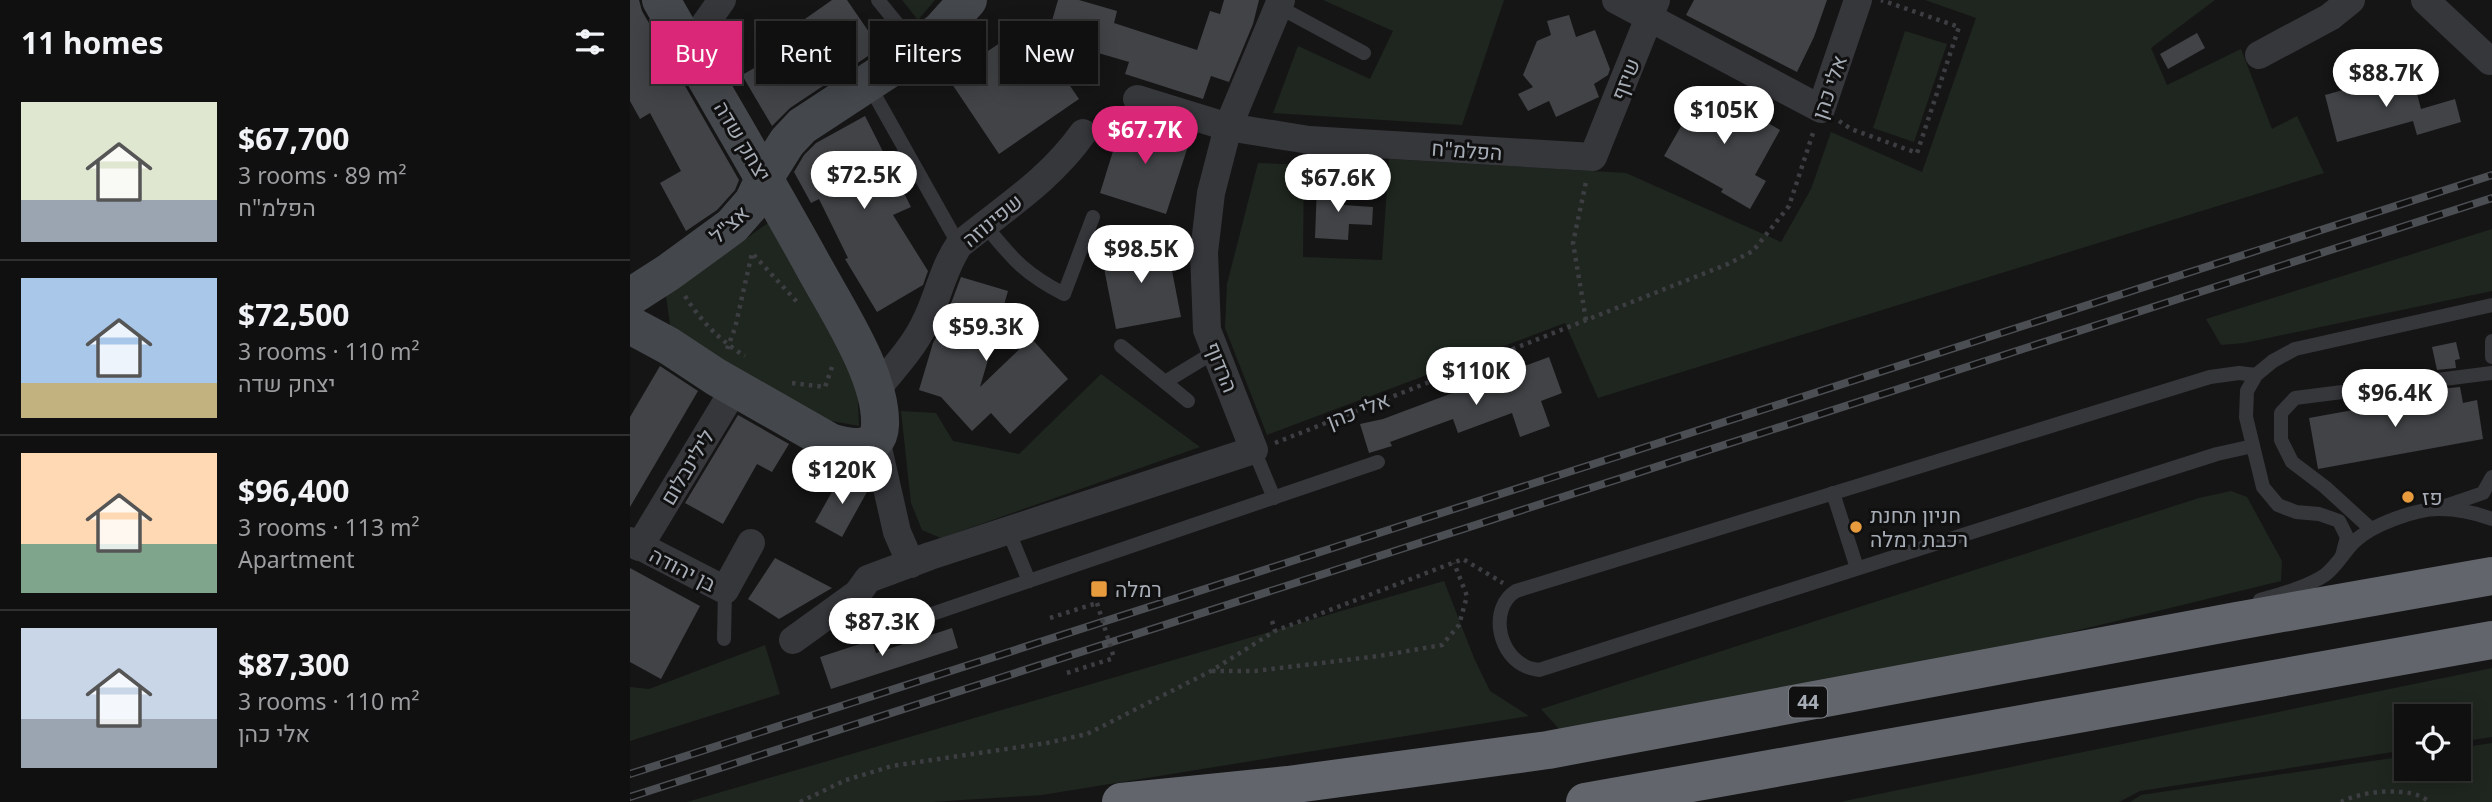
<!DOCTYPE html>
<meta charset="utf-8">
<style>
:root{--surface:#101010;--page:#1e1e1e;--text:#f1f3f6;--muted:#9c9d9f;--line:#303030;--accent:#db2777}
body{margin:0;font-family:"Noto Sans",Heebo,sans-serif;background:var(--page);color:var(--text);height:100vh;display:flex;flex-direction:column;font-size:26px;white-space:nowrap}
*{box-sizing:border-box;margin:0}
p{font-size:23px;color:var(--muted)}
.icon{flex:none;width:38px;height:38px;fill:none;stroke:currentColor;stroke-width:2;stroke-linecap:round;stroke-linejoin:round}
.map{position:relative;flex:1;overflow:hidden}
.panel{display:flex;flex-direction:column;background:var(--surface);width:630px}
.panel>*{flex:none}
.top-card{position:absolute;left:21px;top:21px;width:665px;height:63px;display:flex;gap:14px}
.buttons{position:absolute;left:1764px;top:704px;display:grid;gap:14px}
.buttons a{display:grid;place-items:center;width:77px;height:77px;border-radius:0px;background:var(--surface);box-shadow:0 4px 18px #0003,0 0 0 2px var(--line);font-size:35px}
.price{position:absolute;translate:-50% -60px;padding:0 16px;border-radius:24px;background:#fff;color:#222;font-size:23px;line-height:46px;filter:drop-shadow(0 2px 4px #0008)}
.price::after{content:'';position:absolute;left:50%;top:42px;width:21px;height:16px;margin-left:-10px;background:inherit;clip-path:polygon(0 0,100% 0,50% 100%)}
.price.selected{background:var(--accent);color:#fff}
ul{padding:0;list-style:none}
li{display:flex;align-items:center;gap:21px;height:175px;padding:0 21px}
li+li{border-top:2px solid var(--line)}
li span{display:grid;place-items:center;flex:none;width:196px;height:140px;border-radius:0px;color:#555}
li>.icon{margin-inline-start:auto}
span .icon{width:84px;height:84px;fill:#fffc;stroke-width:1}
li b{font-size:30px}
h2{display:flex;justify-content:space-between;align-items:center;height:84px;padding:0 21px;font-size:30px}
.chip{padding:0 24px;border-radius:0px;background:var(--surface);box-shadow:0 4px 18px #0003,0 0 0 2px var(--line);font-size:24px;line-height:63px}
.chip.selected{background:var(--accent);color:#fff}
main{display:flex;flex:1;min-height:0}
.map>svg:first-child{display:block}
</style>
<main>
<section class="panel">
<h2>11 homes<svg class="icon" aria-label="filters" viewBox="0 0 24 24"><path d="M4 7h16M4 17h16"/><circle cx="9" cy="7" r="2"/><circle cx="15" cy="17" r="2"/></svg></h2>
<ul>
<li><span style="background:linear-gradient(#dfe7d0 70%,#9aa5b1 0)"><svg class="icon" aria-label="home" viewBox="0 0 24 24"><path d="M3 11l9-7 9 7M6 9v11h12V9"/></svg></span><div><b>$67,700</b><p>3 rooms · 89 m²</p><p>הפלמ&quot;ח</p></div></li>
<li><span style="background:linear-gradient(#a9c7e8 75%,#c2b280 0)"><svg class="icon" aria-label="home" viewBox="0 0 24 24"><path d="M3 11l9-7 9 7M6 9v11h12V9"/></svg></span><div><b>$72,500</b><p>3 rooms · 110 m²</p><p>יצחק שדה</p></div></li>
<li><span style="background:linear-gradient(#ffd9b3 65%,#7fa58c 0)"><svg class="icon" aria-label="home" viewBox="0 0 24 24"><path d="M3 11l9-7 9 7M6 9v11h12V9"/></svg></span><div><b>$96,400</b><p>3 rooms · 113 m²</p><p>Apartment</p></div></li>
<li><span style="background:linear-gradient(#c9d6e8 65%,#9aa5b1 0)"><svg class="icon" aria-label="home" viewBox="0 0 24 24"><path d="M3 11l9-7 9 7M6 9v11h12V9"/></svg></span><div><b>$87,300</b><p>3 rooms · 110 m²</p><p>אלי כהן</p></div></li>
</ul>
</section>
<div class="map">
<svg width="1862" height="802" viewBox="0 0 1862 802">
<rect width="100%" height="100%" fill="#151516"/>
<g fill="#1f261f">
<polygon points="272,0 305,0 288,20"/>
<polygon points="693,0 874,0 832,125 643,113 668,46 740,79 763,31"/>
<polygon points="1295,0 1585,0 1521,48 1537,85 1611,49 1642,129 1667,116 1694,173 968,398 935,323 637,435 595,328 597,284 628,163 674,165 673,257 752,260 759,159 996,173 1151,242 1181,189 1201,132 1292,172 1346,18"/>
<polygon points="1275,31 1317,44 1284,142 1243,128"/>
<polygon points="145,218 227,381 229,426 185,418 41,331 36,296"/>
<polygon points="1862,229 1862,291 1614,343 1591,345 1576,319"/>
<polygon points="471,374 570,447 311,538 292,530 281,503 271,411 306,413 323,441 389,454"/>
<polygon points="1601,491 1617,497 1652,561 1651,581 1379,647 930,730 911,709 1569,498"/>
<polygon points="814,581 844,658 860,691 899,716 412,795 301,802 57,802"/>
<polygon points="135,645 150,694 0,741 0,687 19,689"/>
<polygon points="1862,668 1862,737 1829,742 1829,716 1776,716 1776,750 1510,791 1489,802 1210,802"/>
<polygon points="1862,743 1862,802 1500,802 1511,795 1776,756 1776,768 1829,768 1829,748"/>
</g>
<g fill="#414346">
<polygon points="0,0 9,0 12,11 109,180 105,190 87,210 56,231 30,183 51,171 20,113 10,119 0,101"/>
<polygon points="202,0 217,0 250,48 160,108 142,126 112,75 133,63 125,51 155,33"/>
<polygon points="428,0 449,0 487,11 484,23 567,50 580,11 590,14 594,0 629,0 623,24 599,82 581,76 573,99 495,74 499,62 417,38"/>
<polygon points="1064,0 1197,0 1184,37 1167,72 1056,15"/>
<polygon points="939,15 946,37 965,30 980,69 978,75 964,84 969,97 926,117 919,101 898,111 888,94 903,87 893,75 907,41 921,35 917,21"/>
<polygon points="398,24 449,99 369,154 318,78"/>
<polygon points="1567,33 1575,48 1538,69 1530,54"/>
<polygon points="1781,71 1791,109 1825,99 1831,122 1787,135 1783,121 1707,142 1695,95"/>
<polygon points="1074,86 1150,130 1125,175 1136,181 1120,209 1091,192 1093,189 1034,156"/>
<polygon points="235,116 281,207 263,215 298,271 293,285 247,312 215,259 218,258 189,199 181,203 164,172 174,155 186,143"/>
<polygon points="493,119 560,140 536,214 470,193"/>
<polygon points="687,185 714,186 714,205 743,207 742,225 719,224 718,240 685,238"/>
<polygon points="536,240 551,317 486,329 471,253"/>
<polygon points="331,277 378,291 350,387 401,338 438,379 380,434 361,413 342,431 311,397 289,390 303,343 314,322"/>
<polygon points="1826,342 1830,359 1825,360 1826,368 1807,370 1802,347"/>
<polygon points="919,357 932,393 911,401 920,426 890,437 882,413 828,433 823,419 760,442 762,446 739,453 730,424 753,419"/>
<polygon points="30,366 68,391 0,507 0,417"/>
<polygon points="1830,387 1833,403 1847,400 1853,439 1688,469 1679,418 1811,394 1810,389"/>
<polygon points="108,415 159,444 142,472 127,464 93,524 55,503"/>
<polygon points="212,474 238,490 212,537 185,522"/>
<polygon points="145,558 202,588 149,619 118,599"/>
<polygon points="0,568 70,606 31,679 0,662"/>
<polygon points="322,628 328,648 201,689 190,657 242,640 246,653"/>
</g>
<g fill="none" stroke-linecap="round" stroke-linejoin="round">
<g stroke="#3c3e42" stroke-width="4.5" stroke-dasharray="3.5 5" stroke-linecap="butt">
<polyline points="1209,121 1221,129 1287,153 1329,27 1251,0"/>
<path d="M55,296c16,25 35,45 60,60"/>
<polyline points="956,320 943,243 956,182"/>
<polyline points="97,349 105,328 122,253 168,303"/>
<polyline points="162,383 195,387 203,364"/>
<polyline points="645,443 1098,264 1123,251 1159,206 1184,130"/>
<polyline points="420,618 467,603"/>
<polyline points="642,621 645,631"/>
<polyline points="582,671 625,671 749,656 812,645 829,625 837,596 824,563"/>
<polyline points="437,673 484,658"/>
<polyline points="170,802 216,780 262,766 417,743 457,734 581,671 645,631 833,559 873,583"/>
<path d="M1711,802c20,-11 71,-17 88,0"/>
</g>
<g stroke="#36373b" stroke-width="14">
<polyline points="248,0 287,48"/>
<polyline points="649,7 734,53"/>
<polyline points="239,85 329,245"/>
<path d="M354,224c28,34 39,49 80,70l29,-77"/>
<polyline points="1862,341 1862,357"/>
<polyline points="491,346 558,401"/>
<polyline points="535,382 586,351"/>
<path d="M1623,446l-36,8 -678,216c-5,-1 -12,-2 -16,-5 -26,-14 -33,-58 -7,-74l694,-214 29,-4 17,2"/>
<polyline points="624,450 644,498"/>
<polyline points="1203,493 1227,568"/>
<polyline points="1812,507 1853,493 1862,477"/>
<polyline points="1741,529 1695,487 1662,462 1651,440 1651,413 1665,398 1862,373"/>
<polyline points="378,530 399,581"/>
<polyline points="1712,556 1717,537 1709,521 1689,514 1666,512 1648,505 1633,487 1616,417 1617,391 1626,375 1643,361 1665,349 1862,305"/>
<polyline points="228,593 242,631 258,629 748,462"/>
<path d="M1630,600c21,-6 47,-13 65,-25 12,-9 19,-23 29,-33 17,-17 61,-33 85,-33 17,0 37,4 53,10"/>
<polyline points="94,639 95,590"/>
</g>
<g stroke="#36373b" stroke-width="28">
<polyline points="986,0 1191,109 1228,0"/>
<polyline points="1795,0 1860,61"/>
<polyline points="58,48 92,0"/>
<polyline points="1629,55 1700,17 1721,0"/>
<polyline points="507,99 598,127 679,140 963,157 1026,0"/>
<path d="M246,390c17,-21 36,-41 48,-65 14,-26 18,-55 35,-80 45,-37 90,-64 124,-112"/>
<polyline points="246,439 267,532 281,564"/>
<polyline points="0,541 95,590 121,543"/>
<polyline points="9,547 105,388"/>
<polyline points="163,640 228,593 238,579 300,556 624,450 577,330 574,252 581,193 598,127 651,0"/>
</g>
<g stroke="#44474b" stroke-width="38">
<polyline points="0,297 39,272 102,226 123,202 135,177 157,142 172,126 265,65 311,30 338,0"/>
<path d="M0,325l39,21 47,31 114,65c19,6 49,12 50,-17 2,-48 -42,-114 -65,-156 -50,-91 -103,-179 -154,-269"/>
</g>
<g stroke="#62666c" stroke-width="38">
<polyline points="491,802 658,785 918,750 1607,621 1862,576"/>
<polyline points="955,802 1862,640"/>
</g>
<defs>
<g id="rail">
<polyline points="0,774 1862,175"/>
<polyline points="0,797 1862,198"/>
</g>
</defs>
<use href="#rail" stroke="#4b4e52" stroke-width="8"/>
<use href="#rail" stroke="#101011" stroke-width="5" stroke-dasharray="16" stroke-linecap="butt"/>
<polyline stroke="#3c3e42" stroke-width="4.5" stroke-dasharray="3.5 5" stroke-linecap="butt" points="467,603 484,658"/>
</g>
<g fill="#e79b3c" stroke="#101011" stroke-width="2.5">
<circle cx="1778" cy="497" r="7"/>
<circle cx="1226" cy="527" r="7"/>
<rect x="460" y="580" width="18" height="18" rx="3.5"/>
</g>
<g text-anchor="middle" dominant-baseline="central" stroke-width="6" stroke-linejoin="round" paint-order="stroke">
<rect fill="#101011" stroke="#7a7e84" stroke-width="2" x="1159" y="686.5" width="38" height="31" rx="5"/>
<g font-size="19" font-weight="bold" fill="#a7adb6">
<text x="1178" y="702">44</text>
</g>
<g font-size="21" fill="#a7adb6" stroke="#101011">
<text transform="translate(995 79) rotate(-68)">שיזף</text>
<text transform="translate(1199 87) rotate(-71)">אלי כהן</text>
<text transform="translate(113 141) rotate(59)">יצחק שדה</text>
<text transform="translate(837 150) rotate(4)">הפלמ"ח</text>
<text transform="translate(362 220) rotate(-39)">שפינוזה</text>
<text transform="translate(99 224) rotate(-42)">אצ"ל</text>
<text transform="translate(592 367) rotate(68)">הרדוף</text>
<text transform="translate(728 410) rotate(-21)">אלי כהן</text>
<text transform="translate(57 467) rotate(-59)">לילינבלום</text>
<text transform="translate(53 569) rotate(27)">בן יהודה</text>
</g>
<g font-size="21" fill="#a7adb6" stroke="#101011" text-anchor="start">
<text x="1792" y="497">פז</text>
<text x="1240" y="515">חניון תחנת<tspan x="1240" dy="24">רכבת רמלה</tspan></text>
<text x="485" y="589">רמלה</text>
</g>
</g>
</svg>
<div class="buttons">
<a><svg class="icon" aria-label="locate" viewBox="0 0 24 24"><circle cx="12" cy="12" r="6"/><path d="M12 2v4M12 18v4M2 12h4M18 12h4"/></svg></a>
</div>
<b class="price" style="left:1756px;top:109px">$88.7K</b>
<b class="price" style="left:1094px;top:146px">$105K</b>
<b class="price selected" style="left:515px;top:166px">$67.7K</b>
<b class="price" style="left:234px;top:211px">$72.5K</b>
<b class="price" style="left:708px;top:214px">$67.6K</b>
<b class="price" style="left:511px;top:285px">$98.5K</b>
<b class="price" style="left:356px;top:363px">$59.3K</b>
<b class="price" style="left:846px;top:407px">$110K</b>
<b class="price" style="left:1765px;top:429px">$96.4K</b>
<b class="price" style="left:212px;top:506px">$120K</b>
<b class="price" style="left:252px;top:658px">$87.3K</b>
<div class="top-card">
<a class="chip selected">Buy</a>
<a class="chip">Rent</a>
<a class="chip">Filters</a>
<a class="chip">New</a>
</div>
</div>
</main>
